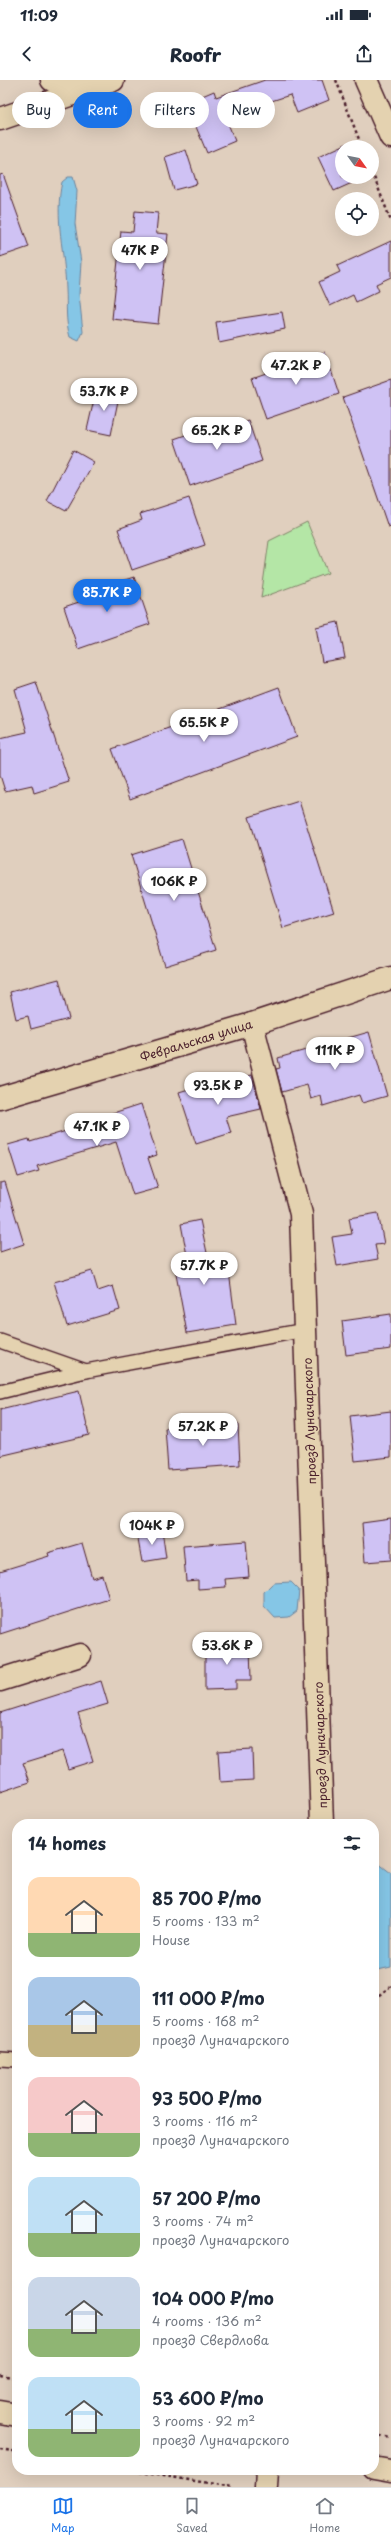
<!DOCTYPE html>
<meta charset="utf-8">
<style>
:root{--surface:#fff;--page:#f2f2f3;--text:#1f2937;--muted:#747a83;--line:#e0e1e3;--accent:#1a73e8}
body{margin:0;font-family:"Playpen Sans",sans-serif;background:var(--page);color:var(--text);height:100vh;display:flex;flex-direction:column;font-size:15px;white-space:nowrap}
*{box-sizing:border-box;margin:0}
p{font-size:13px;color:var(--muted)}
.icon{flex:none;width:22px;height:22px;fill:none;stroke:currentColor;stroke-width:2;stroke-linecap:round;stroke-linejoin:round}
.map{position:relative;flex:1;overflow:hidden}
.side{position:absolute;left:12px;top:1739px;width:367px;height:656px;display:flex;flex-direction:column;background:var(--surface);border-radius:16px;box-shadow:0 4px 16px #0002}
.side>*{flex:none}
.guide{position:absolute;left:12px;top:12px;width:367px;height:36px;display:flex;gap:8px}
.needle{width:26px;rotate:123deg}
.buttons{position:absolute;left:335px;top:60px;display:grid;gap:8px}
.buttons a{display:grid;place-items:center;width:44px;height:44px;border-radius:50%;background:var(--surface);box-shadow:0 4px 16px #0002;font-size:20px}
.price{position:absolute;translate:-50% -34px;padding:0 9px;border-radius:14px;background:#fff;color:#222;font-size:13px;line-height:26px;filter:drop-shadow(0 1px 2px #0008)}
.price::after{content:'';position:absolute;left:50%;top:24px;width:12px;height:9px;margin-left:-6px;background:inherit;clip-path:polygon(0 0,100% 0,50% 100%)}
.price.current{background:var(--accent);color:#fff}
ul{padding:0;list-style:none}
li{display:flex;align-items:center;gap:12px;height:100px;padding:0 16px}
li span{display:grid;place-items:center;flex:none;width:112px;height:80px;border-radius:12px;color:#555}
li>.icon{margin-inline-start:auto}
span .icon{width:48px;height:48px;fill:#fffc;stroke-width:1}
li b{font-size:17px}
h2{display:flex;justify-content:space-between;align-items:center;height:48px;padding:0 16px;font-size:17px}
.tag{padding:0 14px;border-radius:18px;background:var(--surface);box-shadow:0 4px 16px #0002;font-size:14px;line-height:36px}
.tag.current{background:var(--accent);color:#fff}
.status{display:flex;justify-content:space-between;align-items:center;height:28px;padding:0 20px;background:var(--surface);direction:ltr}
.status svg{height:11px;fill:currentColor}
header{display:flex;justify-content:space-between;align-items:center;height:52px;padding:0 16px;background:var(--surface);font-size:18px;font-weight:800}
.menu{display:flex;justify-content:space-around;align-items:center;height:56px;border-top:1px solid var(--line);background:var(--surface);font-size:11px;color:var(--muted)}
.menu a{display:grid;justify-items:center;gap:2px}
.menu .current{color:var(--accent)}
.map>svg:first-child{display:block}
</style>
<div class="status"><b>11:09</b><svg viewBox="0 0 49 12"><path d="M0 12V9h3v3zM5 12V6h3v6zM10 12V3h3v9zM15 12V0h3v12zM26 1h20v11H26zM47 4h2v5h-2z"/></svg></div>
<header><svg class="icon" aria-label="back" viewBox="0 0 24 24"><path d="M15 5l-7 7 7 7"/></svg>Roofr<svg class="icon" aria-label="share" viewBox="0 0 24 24"><path d="M12 15V3M7 8l5-5 5 5M5 13v7h14v-7"/></svg></header>
<div class="map">
<svg width="391" height="2407" viewBox="0 0 391 2407">
<rect width="100%" height="100%" fill="#e0cfbe"/>
<filter id="ink" filterUnits="userSpaceOnUse"><feTurbulence type="fractalNoise" baseFrequency=".025" numOctaves="2"/><feDisplacementMap in="SourceGraphic" scale="8" xChannelSelector="R" yChannelSelector="G"/><feConvolveMatrix kernelMatrix="1 2 1 2 8 2 1 2 1" color-interpolation-filters="sRGB"/></filter>
<g filter="url(#ink)">
<polygon fill="#b4e6a6" stroke="#7f8268" points="307,442 328,493 261,518 269,461"/>
<g fill="#85c6e6" stroke="#6d839b">
<path d="M68,97h5l4,14 -2,33 6,38 -2,32 4,38 -4,9 -9,-4c-5,-17 -3,-31 -4,-48 -1,-35 -12,-72 -4,-107z"/>
<polygon points="291,1502 299,1510 297,1531 289,1537 275,1538 264,1526 264,1512 273,1503"/>
<polygon points="374,1780 391,1793 391,1887 378,1890 374,1888"/>
</g>
<g fill="#cfc2f4" stroke="#4a1f2b">
<polygon points="265,0 322,0 329,20 297,33 290,15 225,36 235,61 207,73 186,23 214,11 216,17"/>
<polygon points="348,63 349,67 342,67 342,97 363,98 334,111 318,77"/>
<polygon points="186,70 197,104 174,110 165,77"/>
<polygon points="3,94 29,167 0,177 0,95"/>
<polygon points="135,131 158,133 156,153 168,154 158,244 112,239 121,151 133,152"/>
<polygon points="391,161 391,197 376,204 379,211 356,222 353,215 330,226 319,202 340,192 337,186"/>
<polygon points="282,232 285,249 219,263 216,242"/>
<polygon points="325,272 339,314 266,339 252,298"/>
<polygon points="391,300 391,446 388,447 343,317"/>
<polygon points="96,311 120,311 111,355 87,350"/>
<polygon points="248,340 262,381 190,406 174,359 222,342 224,348"/>
<polygon points="73,370 94,382 66,431 47,421"/>
<polygon points="189,418 205,465 132,490 118,449 142,440 140,434"/>
<polygon points="134,497 150,544 78,569 64,527 88,519 85,513"/>
<polygon points="338,542 345,578 322,582 316,547"/>
<polygon points="36,602 69,702 34,713 32,705 5,711 0,695 0,658 27,652 15,609"/>
<polygon points="279,607 297,657 130,719 112,669"/>
<polygon points="299,721 334,832 283,848 249,737"/>
<polygon points="182,759 216,870 165,886 131,775"/>
<polygon points="59,899 69,939 31,949 28,936 16,939 10,912"/>
<polygon points="369,952 387,1016 362,1023 359,1015 323,1026 321,1016 311,1019 307,1005 282,1012 276,989 280,988 278,978"/>
<polygon points="252,995 261,1029 226,1037 231,1053 196,1064 179,1012 215,1001 216,1004"/>
<polygon points="141,1024 157,1075 148,1078 158,1108 133,1115 116,1062 37,1086 39,1091 18,1097 8,1065 29,1059 30,1062 109,1038 107,1035"/>
<polygon points="5,1102 24,1164 0,1172 0,1103"/>
<polygon points="378,1133 384,1164 375,1165 378,1179 337,1186 332,1157 352,1154 349,1138"/>
<polygon points="200,1140 210,1187 228,1184 236,1245 187,1253 175,1189 189,1186 181,1144"/>
<polygon points="92,1191 98,1211 113,1206 120,1230 67,1246 54,1202"/>
<polygon points="391,1234 391,1269 346,1275 342,1241"/>
<polygon points="79,1311 89,1355 0,1376 0,1330"/>
<polygon points="391,1331 391,1377 355,1381 350,1336"/>
<polygon points="238,1344 240,1385 168,1390 165,1348"/>
<polygon points="391,1439 391,1480 365,1482 362,1443"/>
<polygon points="162,1450 166,1478 142,1482 137,1454"/>
<polygon points="246,1461 249,1497 225,1499 226,1507 198,1509 198,1500 186,1501 183,1466"/>
<polygon points="82,1463 92,1498 102,1495 109,1519 0,1554 0,1491 49,1476 48,1473"/>
<polygon points="205,1565 250,1565 251,1600 236,1600 236,1609 205,1610"/>
<polygon points="101,1601 108,1624 78,1633 93,1681 68,1689 62,1671 23,1683 30,1702 0,1712 0,1633"/>
<polygon points="252,1669 253,1700 220,1702 218,1671"/>
</g>
<g fill="none" stroke-linecap="round" stroke-linejoin="round">
<defs>
<g id="lane">
<polyline points="0,1261 86,1291"/>
<polyline points="0,1312 86,1291 305,1250"/>
<polyline points="0,1979 17,1980"/>
</g>
<g id="street">
<polyline points="52,0 84,10"/>
<polyline points="366,0 391,57"/>
<polyline points="252,944 301,1134 322,1744"/>
<polyline points="0,1018 252,944 391,898"/>
<polyline points="0,1600 80,1575"/>
<polyline points="266,2407 267,2390"/>
</g>
<g id="secondary">
<polyline points="0,39 113,0"/>
<polyline points="0,2332 17,2335"/>
<polyline points="374,2388 391,2391"/>
</g>
</defs>
<use href="#lane" stroke="#4a1f2b" stroke-width="16"/>
<use href="#street" stroke="#4a1f2b" stroke-width="25"/>
<use href="#secondary" stroke="#4a1f2b" stroke-width="25"/>
<g stroke="#4a1f2b" stroke-width="2.5" stroke-dasharray="3 3" stroke-linecap="butt">
<polyline points="336,0 362,67"/>
<polyline points="372,92 391,141"/>
<polyline points="374,1919 391,1906"/>
<polyline points="0,2295 17,2298"/>
<polyline points="374,2355 391,2358"/>
<polyline points="0,2369 17,2372"/>
<polyline points="127,2390 233,2407"/>
</g>
<use href="#lane" stroke="#e4d2b0" stroke-width="13"/>
<use href="#street" stroke="#e4d2b0" stroke-width="22"/>
<use href="#secondary" stroke="#e4d2b0" stroke-width="22"/>
</g>
</g>
<g text-anchor="middle" dominant-baseline="central" stroke-width="3" stroke-linejoin="round" paint-order="stroke">
<g font-size="12" fill="#4a1f2b" stroke="#e4d2b0">
<text transform="translate(196 960) rotate(-17)">Февральская улица</text>
<text transform="translate(309 1341) rotate(-92)">проезд Луначарского</text>
<text transform="translate(320 1665) rotate(-92)">проезд Луначарского</text>
</g>
</g>
</svg>
<div class="buttons">
<a><svg class="needle" viewBox="-14 -14 28 28"><path d="M0-13l5 13h-10z" fill="#e53935"/><path d="M0 13l5-13h-10z" fill="#747a83"/></svg></a>
<a><svg class="icon" aria-label="locate" viewBox="0 0 24 24"><circle cx="12" cy="12" r="6"/><path d="M12 2v4M12 18v4M2 12h4M18 12h4"/></svg></a>
</div>
<b class="price" style="left:140px;top:191px">47K ₽</b>
<b class="price" style="left:296px;top:306px">47.2K ₽</b>
<b class="price" style="left:104px;top:332px">53.7K ₽</b>
<b class="price" style="left:217px;top:371px">65.2K ₽</b>
<b class="price current" style="left:107px;top:533px">85.7K ₽</b>
<b class="price" style="left:204px;top:663px">65.5K ₽</b>
<b class="price" style="left:174px;top:822px">106K ₽</b>
<b class="price" style="left:335px;top:991px">111K ₽</b>
<b class="price" style="left:218px;top:1026px">93.5K ₽</b>
<b class="price" style="left:97px;top:1067px">47.1K ₽</b>
<b class="price" style="left:204px;top:1206px">57.7K ₽</b>
<b class="price" style="left:203px;top:1367px">57.2K ₽</b>
<b class="price" style="left:152px;top:1466px">104K ₽</b>
<b class="price" style="left:227px;top:1586px">53.6K ₽</b>
<div class="guide">
<a class="tag">Buy</a>
<a class="tag current">Rent</a>
<a class="tag">Filters</a>
<a class="tag">New</a>
</div>
<section class="side">
<h2>14 homes<svg class="icon" aria-label="filters" viewBox="0 0 24 24"><path d="M4 7h16M4 17h16"/><circle cx="9" cy="7" r="2"/><circle cx="15" cy="17" r="2"/></svg></h2>
<ul>
<li><span style="background:linear-gradient(#ffd9b3 70%,#8fb573 0)"><svg class="icon" aria-label="home" viewBox="0 0 24 24"><path d="M3 11l9-7 9 7M6 9v11h12V9"/></svg></span><div><b>85 700 ₽/mo</b><p>5 rooms · 133 m²</p><p>House</p></div></li>
<li><span style="background:linear-gradient(#a9c7e8 60%,#c2b280 0)"><svg class="icon" aria-label="home" viewBox="0 0 24 24"><path d="M3 11l9-7 9 7M6 9v11h12V9"/></svg></span><div><b>111 000 ₽/mo</b><p>5 rooms · 168 m²</p><p>проезд Луначарского</p></div></li>
<li><span style="background:linear-gradient(#f6c9c9 70%,#8fb573 0)"><svg class="icon" aria-label="home" viewBox="0 0 24 24"><path d="M3 11l9-7 9 7M6 9v11h12V9"/></svg></span><div><b>93 500 ₽/mo</b><p>3 rooms · 116 m²</p><p>проезд Луначарского</p></div></li>
<li><span style="background:linear-gradient(#bfe0f5 70%,#8fb573 0)"><svg class="icon" aria-label="home" viewBox="0 0 24 24"><path d="M3 11l9-7 9 7M6 9v11h12V9"/></svg></span><div><b>57 200 ₽/mo</b><p>3 rooms · 74 m²</p><p>проезд Луначарского</p></div></li>
<li><span style="background:linear-gradient(#c9d6e8 65%,#8fb573 0)"><svg class="icon" aria-label="home" viewBox="0 0 24 24"><path d="M3 11l9-7 9 7M6 9v11h12V9"/></svg></span><div><b>104 000 ₽/mo</b><p>4 rooms · 136 m²</p><p>проезд Свердлова</p></div></li>
<li><span style="background:linear-gradient(#bfe0f5 65%,#8fb573 0)"><svg class="icon" aria-label="home" viewBox="0 0 24 24"><path d="M3 11l9-7 9 7M6 9v11h12V9"/></svg></span><div><b>53 600 ₽/mo</b><p>3 rooms · 92 m²</p><p>проезд Луначарского</p></div></li>
</ul>
</section>
</div>
<nav class="menu">
<a class="current"><svg class="icon" aria-label="map" viewBox="0 0 24 24"><path d="M3 6l6-2 6 2 6-2v14l-6 2-6-2-6 2zM9 4v14M15 6v14"/></svg>Map</a>
<a><svg class="icon" aria-label="saved" viewBox="0 0 24 24"><path d="M7 4h10v16l-5-4-5 4z"/></svg>Saved</a>
<a><svg class="icon" aria-label="home" viewBox="0 0 24 24"><path d="M3 11l9-7 9 7M6 9v11h12V9"/></svg>Home</a>
</nav>
